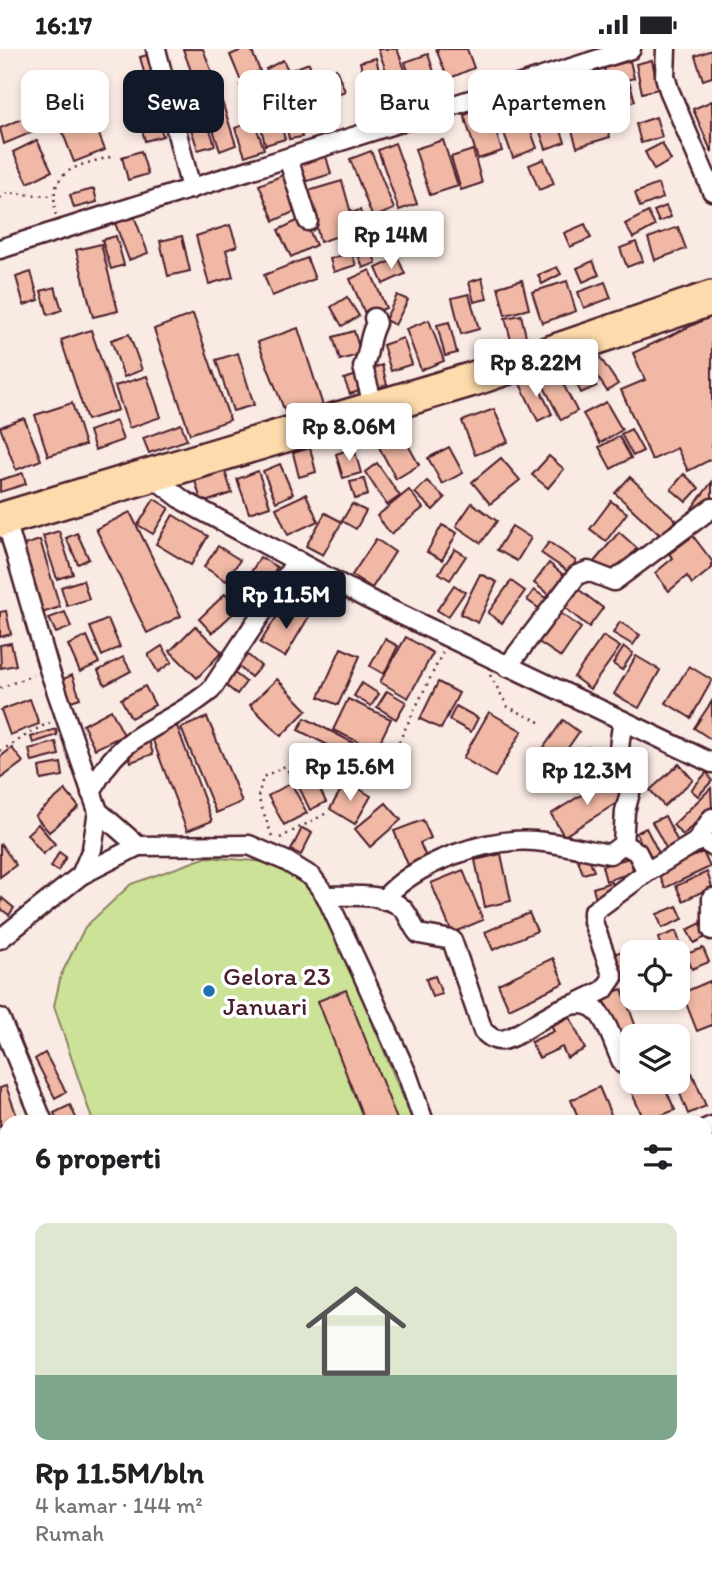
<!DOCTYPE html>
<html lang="id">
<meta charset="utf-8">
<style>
:root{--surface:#fff;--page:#f2f2f2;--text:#202124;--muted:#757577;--accent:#111827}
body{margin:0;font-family:Itim,sans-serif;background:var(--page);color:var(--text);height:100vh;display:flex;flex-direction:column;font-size:26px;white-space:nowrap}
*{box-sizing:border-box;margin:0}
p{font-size:23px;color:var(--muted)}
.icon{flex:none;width:38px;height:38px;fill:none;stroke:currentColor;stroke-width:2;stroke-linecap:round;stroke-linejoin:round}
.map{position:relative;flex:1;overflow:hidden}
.details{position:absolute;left:0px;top:1066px;width:712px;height:471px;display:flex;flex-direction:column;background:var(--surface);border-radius:21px 21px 0 0;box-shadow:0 4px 10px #0003}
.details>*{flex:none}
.top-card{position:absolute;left:21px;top:21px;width:670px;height:63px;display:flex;gap:14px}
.tools{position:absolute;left:620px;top:891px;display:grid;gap:14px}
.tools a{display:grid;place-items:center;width:70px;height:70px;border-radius:14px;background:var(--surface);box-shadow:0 4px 10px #0003;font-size:35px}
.price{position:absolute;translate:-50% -60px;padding:0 16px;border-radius:7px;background:#fff;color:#222;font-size:23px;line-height:46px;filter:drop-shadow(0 2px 4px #0008)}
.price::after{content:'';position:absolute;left:50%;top:42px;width:21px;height:16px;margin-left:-10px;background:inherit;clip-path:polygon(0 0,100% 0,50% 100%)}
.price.active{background:var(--accent);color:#fff}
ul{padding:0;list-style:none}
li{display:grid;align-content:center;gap:14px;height:371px;padding:0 35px}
li span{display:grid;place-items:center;height:217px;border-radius:14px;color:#555}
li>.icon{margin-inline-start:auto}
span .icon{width:126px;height:126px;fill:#fffc;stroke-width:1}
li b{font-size:30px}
h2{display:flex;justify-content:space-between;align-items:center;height:84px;padding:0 35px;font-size:30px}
.chip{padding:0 24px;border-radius:14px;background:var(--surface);box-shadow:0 4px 10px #0003;font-size:24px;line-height:63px}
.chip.active{background:var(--accent);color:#fff}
.status{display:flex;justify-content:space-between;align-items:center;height:49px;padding:0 35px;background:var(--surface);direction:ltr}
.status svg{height:19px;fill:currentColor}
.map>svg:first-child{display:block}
</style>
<div class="status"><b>16:17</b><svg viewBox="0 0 49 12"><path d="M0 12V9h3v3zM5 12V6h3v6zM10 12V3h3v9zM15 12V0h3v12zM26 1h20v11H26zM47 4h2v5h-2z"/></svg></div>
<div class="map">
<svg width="712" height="1535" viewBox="0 0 712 1535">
<rect width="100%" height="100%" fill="#faeae4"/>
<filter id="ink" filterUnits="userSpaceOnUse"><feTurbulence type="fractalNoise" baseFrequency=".0143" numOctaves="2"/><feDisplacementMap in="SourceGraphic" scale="14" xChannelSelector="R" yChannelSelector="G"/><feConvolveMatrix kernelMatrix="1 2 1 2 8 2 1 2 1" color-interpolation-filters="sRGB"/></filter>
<g filter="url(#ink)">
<polygon fill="#cbe297" stroke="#8a8061" stroke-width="2" points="207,808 278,814 317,837 413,1073 93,1073 54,957 61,926 85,878 131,835"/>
<g fill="#f0b8a5" stroke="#4a1f2b" stroke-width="2">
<polygon points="183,0 203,0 213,26 195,33"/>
<polygon points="244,0 251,0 260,22 240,30 230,6"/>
<polygon points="378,0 397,0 410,34 393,40"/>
<polygon points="436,0 467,0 474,19 448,30"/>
<polygon points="712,1 712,28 703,31 695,7"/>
<polygon points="155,4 164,38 149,42 140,8"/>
<polygon points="428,5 436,29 413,37 405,13"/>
<polygon points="376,9 381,30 365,34 360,13"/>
<polygon points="283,11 290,25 273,34 266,20"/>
<polygon points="652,11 658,40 642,44 636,15"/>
<polygon points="630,12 634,29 608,36 604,19"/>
<polygon points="309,14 313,25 297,30 293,20"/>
<polygon points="336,20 345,42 323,51 314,30"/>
<polygon points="215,31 236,96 220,102 199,37"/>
<polygon points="256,32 264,63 248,67 240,36"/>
<polygon points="314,34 319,50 306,54 301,39"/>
<polygon points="630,35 635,52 618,57 613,40"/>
<polygon points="282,36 290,64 270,70 263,41"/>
<polygon points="106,44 108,65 95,67 93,45"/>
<polygon points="598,45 610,88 577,98 564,56"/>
<polygon points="550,50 565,93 546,100 531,57"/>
<polygon points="200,51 215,96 198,101 183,56"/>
<polygon points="712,52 712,104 693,60"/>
<polygon points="86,53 105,101 74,113 56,66"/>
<polygon points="322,55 326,68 313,73 308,59"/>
<polygon points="521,55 537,99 513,109 497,64"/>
<polygon points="488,58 502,102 478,110 464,66"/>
<polygon points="29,67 35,82 4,95 0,79"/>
<polygon points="299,67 302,88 289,90 285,70"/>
<polygon points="656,68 662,88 641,94 636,75"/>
<polygon points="158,71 163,87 145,92 141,77"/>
<polygon points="254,72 264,100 245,107 235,79"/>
<polygon points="280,73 285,90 265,96 261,78"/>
<polygon points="37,91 52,122 28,134 13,103"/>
<polygon points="443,91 458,137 430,146 415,100"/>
<polygon points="395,94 417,155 399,161 378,101"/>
<polygon points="662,94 671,111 654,121 645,103"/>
<polygon points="473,101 482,134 461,141 451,108"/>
<polygon points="141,102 148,125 128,131 122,108"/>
<polygon points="371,102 394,160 373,169 350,110"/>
<polygon points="326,107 331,125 304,133 298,115"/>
<polygon points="544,110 554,135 539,141 529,116"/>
<polygon points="283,126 298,161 274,172 259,136"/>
<polygon points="342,132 351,164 360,161 366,178 320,193 308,142"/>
<polygon points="658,135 663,149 640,158 635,144"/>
<polygon points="94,140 97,153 74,159 70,146"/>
<polygon points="666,157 671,168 659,173 654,162"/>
<polygon points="648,163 655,177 633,189 625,175"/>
<polygon points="134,167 148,204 129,211 115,174"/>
<polygon points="303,169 316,196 291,208 278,181"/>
<polygon points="585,175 591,189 570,198 564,184"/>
<polygon points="230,176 237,197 226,201 233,228 209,235 196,187"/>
<polygon points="678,178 686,200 655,211 648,189"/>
<polygon points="116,187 124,216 111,220 102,191"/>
<polygon points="182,187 190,222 168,227 160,192"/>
<polygon points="366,187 376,214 363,219 353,192"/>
<polygon points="636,193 643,212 627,218 620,199"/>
<polygon points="101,195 118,262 93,268 76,201"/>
<polygon points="351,203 356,216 334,223 330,210"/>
<polygon points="307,209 315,230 272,247 264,226"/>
<polygon points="398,209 405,225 383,235 376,219"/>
<polygon points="593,212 599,226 583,233 577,219"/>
<polygon points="557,218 561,225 542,235 538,226"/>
<polygon points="370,221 386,259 366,267 350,230"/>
<polygon points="31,223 39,251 24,256 16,228"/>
<polygon points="482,229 487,250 474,253 469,233"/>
<polygon points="522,231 529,260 505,266 498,238"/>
<polygon points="567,232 576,262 542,274 532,243"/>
<polygon points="605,233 611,249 584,259 578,243"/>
<polygon points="55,238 62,261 48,266 41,242"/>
<polygon points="469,245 479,280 461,285 452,249"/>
<polygon points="397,246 408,251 395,276 385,271"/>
<polygon points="347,248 359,267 342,277 331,258"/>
<polygon points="193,265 230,371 190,385 154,280"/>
<polygon points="521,266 526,287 511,291 505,269"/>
<polygon points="712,267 712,410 688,422 677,399 652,411 621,341 645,331 633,304"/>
<polygon points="429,271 444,312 421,321 406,280"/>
<polygon points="449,273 457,304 445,307 437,276"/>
<polygon points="298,279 324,360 289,373 258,293"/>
<polygon points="91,281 118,361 87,371 61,291"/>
<polygon points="354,282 361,305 340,311 333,288"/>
<polygon points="129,285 142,321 124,328 111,291"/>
<polygon points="403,289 412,315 391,322 383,296"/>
<polygon points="238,304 254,356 233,362 216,311"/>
<polygon points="599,307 618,335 607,342 588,314"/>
<polygon points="581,308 596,337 581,344 567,315"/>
<polygon points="382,316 387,336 374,340 369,320"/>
<polygon points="555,319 577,362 561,371 539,328"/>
<polygon points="357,326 362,341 350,345 344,330"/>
<polygon points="147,327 161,368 129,379 115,337"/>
<polygon points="534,328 552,365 538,372 520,335"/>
<polygon points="606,353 622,381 600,394 583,365"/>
<polygon points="72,354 85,396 48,407 35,366"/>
<polygon points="494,360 508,393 475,406 462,372"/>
<polygon points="24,369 41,411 16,421 0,378"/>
<polygon points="116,372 123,391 95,401 89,382"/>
<polygon points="396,374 419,416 396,430 373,387"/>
<polygon points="181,375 187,391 149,404 143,389"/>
<polygon points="631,380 643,402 633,407 621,385"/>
<polygon points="619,387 631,409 611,420 599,398"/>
<polygon points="449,398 463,424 442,435 428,409"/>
<polygon points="310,399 316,423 299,428 293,404"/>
<polygon points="354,399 361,424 343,429 336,405"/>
<polygon points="549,407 564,420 548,439 532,426"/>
<polygon points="501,409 520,431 490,455 472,433"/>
<polygon points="377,414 400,447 387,456 365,423"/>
<polygon points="280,415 293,445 276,453 263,422"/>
<polygon points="225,422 232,444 202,454 195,432"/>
<polygon points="258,422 270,457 249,464 237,430"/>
<polygon points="23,424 26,435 0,443 0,431"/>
<polygon points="684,425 699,439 686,453 671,440"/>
<polygon points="630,428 676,471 661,487 615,444"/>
<polygon points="364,430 368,446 355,450 350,433"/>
<polygon points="427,432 445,449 433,461 415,444"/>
<polygon points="712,433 712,450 700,466 692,459"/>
<polygon points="409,441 423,459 391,485 377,467"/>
<polygon points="306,445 318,472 288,486 276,459"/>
<polygon points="154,450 169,459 153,485 138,476"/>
<polygon points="611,452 627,464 606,492 590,480"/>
<polygon points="472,454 497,472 481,494 456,477"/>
<polygon points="352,455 366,462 356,480 342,472"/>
<polygon points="130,463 181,567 147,584 96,480"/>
<polygon points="325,464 342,473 323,506 306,497"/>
<polygon points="173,466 208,487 191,516 156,495"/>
<polygon points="442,476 457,484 442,511 427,503"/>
<polygon points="512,477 531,489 517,512 497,501"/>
<polygon points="59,482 73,525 57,530 43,487"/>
<polygon points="619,483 637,499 611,530 593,514"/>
<polygon points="77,484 89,510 78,515 66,489"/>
<polygon points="693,487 712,512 712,519 692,535 687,527 669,542 655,524 673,509 669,505"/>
<polygon points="376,490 395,503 372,539 352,526"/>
<polygon points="40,491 60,558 42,564 21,497"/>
<polygon points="549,493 576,512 569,523 541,504"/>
<polygon points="218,497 240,511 226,532 204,518"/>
<polygon points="455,500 466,507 450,531 439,524"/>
<polygon points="260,508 277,518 262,545 244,535"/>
<polygon points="549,514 566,528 551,547 534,534"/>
<polygon points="480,525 497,533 478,574 460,565"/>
<polygon points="83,531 89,550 67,557 61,538"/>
<polygon points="511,532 525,542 502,574 488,564"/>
<polygon points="454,536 465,543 448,568 437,561"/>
<polygon points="578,540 603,559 589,578 564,558"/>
<polygon points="534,541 547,550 540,560 527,551"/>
<polygon points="225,545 239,559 212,584 199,570"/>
<polygon points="296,555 311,564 285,608 260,594 277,567 285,572"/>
<polygon points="555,560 581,579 561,608 534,590"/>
<polygon points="6,562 11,585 0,588 0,563"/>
<polygon points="65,563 71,578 56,584 49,569"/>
<polygon points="108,570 120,598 102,607 90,578"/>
<polygon points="620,573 640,586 633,596 613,584"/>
<polygon points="195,577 222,603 197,629 170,602"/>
<polygon points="87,587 99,614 80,623 68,596"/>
<polygon points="603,587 620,598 590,640 574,628"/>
<polygon points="406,588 433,604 408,649 380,633"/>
<polygon points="385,590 398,597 384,625 370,617"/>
<polygon points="11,594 16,616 1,619 0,596"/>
<polygon points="162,597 172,613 158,623 148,606"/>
<polygon points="624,598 633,604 622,621 613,615"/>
<polygon points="341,599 360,607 338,656 319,648"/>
<polygon points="241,600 261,617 251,628 231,611"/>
<polygon points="636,607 660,621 639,659 614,645"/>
<polygon points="123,608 131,622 105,636 98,622"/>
<polygon points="689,617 712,631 691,669 666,654"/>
<polygon points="229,620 246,633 237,645 220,632"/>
<polygon points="72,626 80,649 68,653 61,631"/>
<polygon points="277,630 307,661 281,687 250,656"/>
<polygon points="438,633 459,644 441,680 420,670"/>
<polygon points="362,634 379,645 371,657 354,647"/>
<polygon points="145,637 155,656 131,669 121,650"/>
<polygon points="387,642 406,653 396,670 377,658"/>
<polygon points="30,650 39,675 10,686 1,661"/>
<polygon points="348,650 391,670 376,701 333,681"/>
<polygon points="712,652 712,691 694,679"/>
<polygon points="456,657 478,669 471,683 449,671"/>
<polygon points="111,661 124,686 95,700 83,676"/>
<polygon points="489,663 522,682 495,728 463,709"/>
<polygon points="207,668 242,753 216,764 181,679"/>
<polygon points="305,669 379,707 373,719 298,681"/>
<polygon points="563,671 579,683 561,709 544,698"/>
<polygon points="177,677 212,772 187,782 151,686"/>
<polygon points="56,680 57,686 33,694 31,688"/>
<polygon points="148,688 153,705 131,713 126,696"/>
<polygon points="56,693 59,706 32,713 29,700"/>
<polygon points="588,698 598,714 561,738 551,722"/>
<polygon points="12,699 23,713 0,730 0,708"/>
<polygon points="318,702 345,713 338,730 311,719"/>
<polygon points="303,712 312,725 297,736 288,722"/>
<polygon points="61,714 63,727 41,731 39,718"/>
<polygon points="679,715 693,731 664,757 650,741"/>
<polygon points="707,723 712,732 698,747 691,741"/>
<polygon points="610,728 623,750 564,787 551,765"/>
<polygon points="315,730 326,753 310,761 299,738"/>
<polygon points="346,732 371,747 355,775 330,760"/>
<polygon points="291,734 307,764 284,776 268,747"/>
<polygon points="711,739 712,758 683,786 673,776"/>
<polygon points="65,741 79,758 49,783 35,767"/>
<polygon points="386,754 401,771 370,798 355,780"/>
<polygon points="665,767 678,793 666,799 652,773"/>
<polygon points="423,771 431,789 420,794 426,808 408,816 394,782"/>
<polygon points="38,775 55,795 43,805 27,785"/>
<polygon points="302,779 312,784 301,806 291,801"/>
<polygon points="646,779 661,808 651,813 636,784"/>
<polygon points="1,795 16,816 0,828 0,796"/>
<polygon points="59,803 66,808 58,822 51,818"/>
<polygon points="703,803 710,818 665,839 658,823"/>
<polygon points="587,804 594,822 583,825 577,808"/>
<polygon points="501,805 511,852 485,858 475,811"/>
<polygon points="629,809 634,823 606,832 602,817"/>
<polygon points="463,821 483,871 452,884 431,834"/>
<polygon points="707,823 712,838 683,852 676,837"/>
<polygon points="611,833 614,842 596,849 593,839"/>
<polygon points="2,849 14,859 9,866 0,859"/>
<polygon points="677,857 683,870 662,879 657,865"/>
<polygon points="529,864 537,882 493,901 485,883"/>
<polygon points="703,873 710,886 694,894 687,881"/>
<polygon points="676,882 680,894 662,901 658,889"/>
<polygon points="639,896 641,903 632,903 632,928 617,934 608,907"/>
<polygon points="703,899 709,913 692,920 686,905"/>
<polygon points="681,901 689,916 677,922 677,903"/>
<polygon points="553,909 564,934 509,960 498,935"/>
<polygon points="435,927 442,945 432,948 426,930"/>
<polygon points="710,932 712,976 697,982 682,944"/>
<polygon points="622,940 637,981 618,988 603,947"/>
<polygon points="346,941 398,1073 365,1073 318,952"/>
<polygon points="570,968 585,1000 567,1009 562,998 539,1009 531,993 554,982 551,977"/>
<polygon points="45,1004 66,1043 55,1049 35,1010"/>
<polygon points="692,1024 706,1057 688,1065 675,1032"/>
<polygon points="632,1026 632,1032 662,1032 675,1061 645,1073 625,1029"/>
<polygon points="6,1037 18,1070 0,1077 0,1039"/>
<polygon points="599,1038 614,1073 580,1073 571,1051"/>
<polygon points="70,1056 78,1073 58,1073 54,1064"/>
<polygon points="0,1166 7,1181 7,1200 0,1203"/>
<polygon points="712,1209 712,1240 711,1241 705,1231 705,1213"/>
<polygon points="7,1245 7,1277 0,1280 0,1247"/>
<polygon points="710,1264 712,1284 707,1287 705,1267"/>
<polygon points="7,1401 7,1432 0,1418 0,1405"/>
<polygon points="199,1530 222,1530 224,1535 201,1535"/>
<polygon points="259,1530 291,1530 293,1535 249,1535"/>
</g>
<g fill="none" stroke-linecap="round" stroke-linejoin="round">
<defs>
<polyline id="lane" points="652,1530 654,1535"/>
<g id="street">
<polyline points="156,0 191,140"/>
<polyline points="666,0 665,27 669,41 712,142"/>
<polyline points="288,109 308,172"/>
<polyline points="0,200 631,0"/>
<path d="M374,359l-11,-41c8,-19 4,-26 13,-44l-2,-5"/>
<polyline points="149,425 184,452 366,549 712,714"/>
<polyline points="5,468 49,620 98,762 138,797 249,796 286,812 312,828 326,847 361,922 407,1025 424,1073"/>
<polyline points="507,618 577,526 588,522 614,532 712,459"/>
<path d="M91,744c29,-64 73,-63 120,-103l86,-130"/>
<polyline points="696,793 712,769"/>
<polyline points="623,795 637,803 647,823 701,790 712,797"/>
<polyline points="81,826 92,800 98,762"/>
<path d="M326,847c23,0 61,-4 78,14 6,7 8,17 15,24l33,6 31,91c6,5 11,10 19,9 24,-3 68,-53 94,-30 12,11 19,39 27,54"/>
<polyline points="712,849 712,881"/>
<path d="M383,851c31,-37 104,-63 152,-59 25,2 50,9 75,13l13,-10 2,-33 5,-18c-13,-26 -13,-43 -7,-71"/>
<polyline points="0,890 81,826 138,797"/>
<polyline points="575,955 604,941 613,928 593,873 593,863 647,823"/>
<polyline points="0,969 43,1073"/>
<polyline points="705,1080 712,1077"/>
<polyline points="0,1204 7,1201"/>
<polyline points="705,1254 712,1250"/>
<polyline points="0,1303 7,1292"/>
<polyline points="705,1467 712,1463"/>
<polyline points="138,1530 140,1535"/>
<polyline points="530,1530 532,1535"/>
<polyline points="577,1535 587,1530"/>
</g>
<polyline id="highway" points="0,471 473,330 712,249"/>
</defs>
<use href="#lane" stroke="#4a1f2b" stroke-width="14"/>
<use href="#street" stroke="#4a1f2b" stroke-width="23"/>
<use href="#highway" stroke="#4a1f2b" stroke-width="38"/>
<g stroke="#4a1f2b" stroke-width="2.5" stroke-dasharray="2 5" stroke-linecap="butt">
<polyline points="0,149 8,144 52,147"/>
<path d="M56,166c-9,-47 21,-49 58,-59"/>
<polyline points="490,626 508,658 542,674"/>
<polyline points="0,639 33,626"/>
<path d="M0,702c18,-9 31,-21 50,-28"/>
<polyline points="377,737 443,603"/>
<polyline points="272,787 258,748 263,728 307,706"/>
<polyline points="280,789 325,765"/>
<polyline points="457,1533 466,1530"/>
<polyline points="102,1535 116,1530"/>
<polyline points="440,1535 450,1530"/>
</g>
<use href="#lane" stroke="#fff" stroke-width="9"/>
<use href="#street" stroke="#fff" stroke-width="18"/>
<use href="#highway" stroke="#fedbac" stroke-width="33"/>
</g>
</g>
<circle fill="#1f6fb2" stroke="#fff" stroke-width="2.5" cx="209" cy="942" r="7"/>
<g text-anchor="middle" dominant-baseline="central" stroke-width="7" stroke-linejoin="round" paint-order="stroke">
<g font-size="26" fill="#4a1f2b" stroke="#fff" text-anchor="start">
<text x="223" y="927">Gelora 23<tspan x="223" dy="30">Januari</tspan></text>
</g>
</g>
</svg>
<div class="tools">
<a><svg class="icon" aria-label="locate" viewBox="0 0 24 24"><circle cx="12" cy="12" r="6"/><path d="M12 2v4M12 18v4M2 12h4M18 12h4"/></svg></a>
<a><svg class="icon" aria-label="layers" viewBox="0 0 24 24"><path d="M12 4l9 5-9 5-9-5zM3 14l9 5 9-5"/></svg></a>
</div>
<b class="price" style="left:391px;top:222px">Rp 14M</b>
<b class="price" style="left:536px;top:350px">Rp 8.22M</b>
<b class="price" style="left:349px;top:414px">Rp 8.06M</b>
<b class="price active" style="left:286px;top:582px">Rp 11.5M</b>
<b class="price" style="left:350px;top:754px">Rp 15.6M</b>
<b class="price" style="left:587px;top:758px">Rp 12.3M</b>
<div class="top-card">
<a class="chip">Beli</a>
<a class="chip active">Sewa</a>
<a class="chip">Filter</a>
<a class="chip">Baru</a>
<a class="chip">Apartemen</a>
</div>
<section class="details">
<h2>6 properti<svg class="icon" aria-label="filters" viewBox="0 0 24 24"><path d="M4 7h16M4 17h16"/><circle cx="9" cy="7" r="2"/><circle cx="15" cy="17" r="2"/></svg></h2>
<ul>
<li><span style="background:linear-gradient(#dfe7d0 70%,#7fa58c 0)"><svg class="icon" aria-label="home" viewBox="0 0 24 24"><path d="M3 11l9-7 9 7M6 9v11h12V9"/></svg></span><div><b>Rp 11.5M/bln</b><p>4 kamar · 144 m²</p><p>Rumah</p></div></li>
</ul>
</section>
</div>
